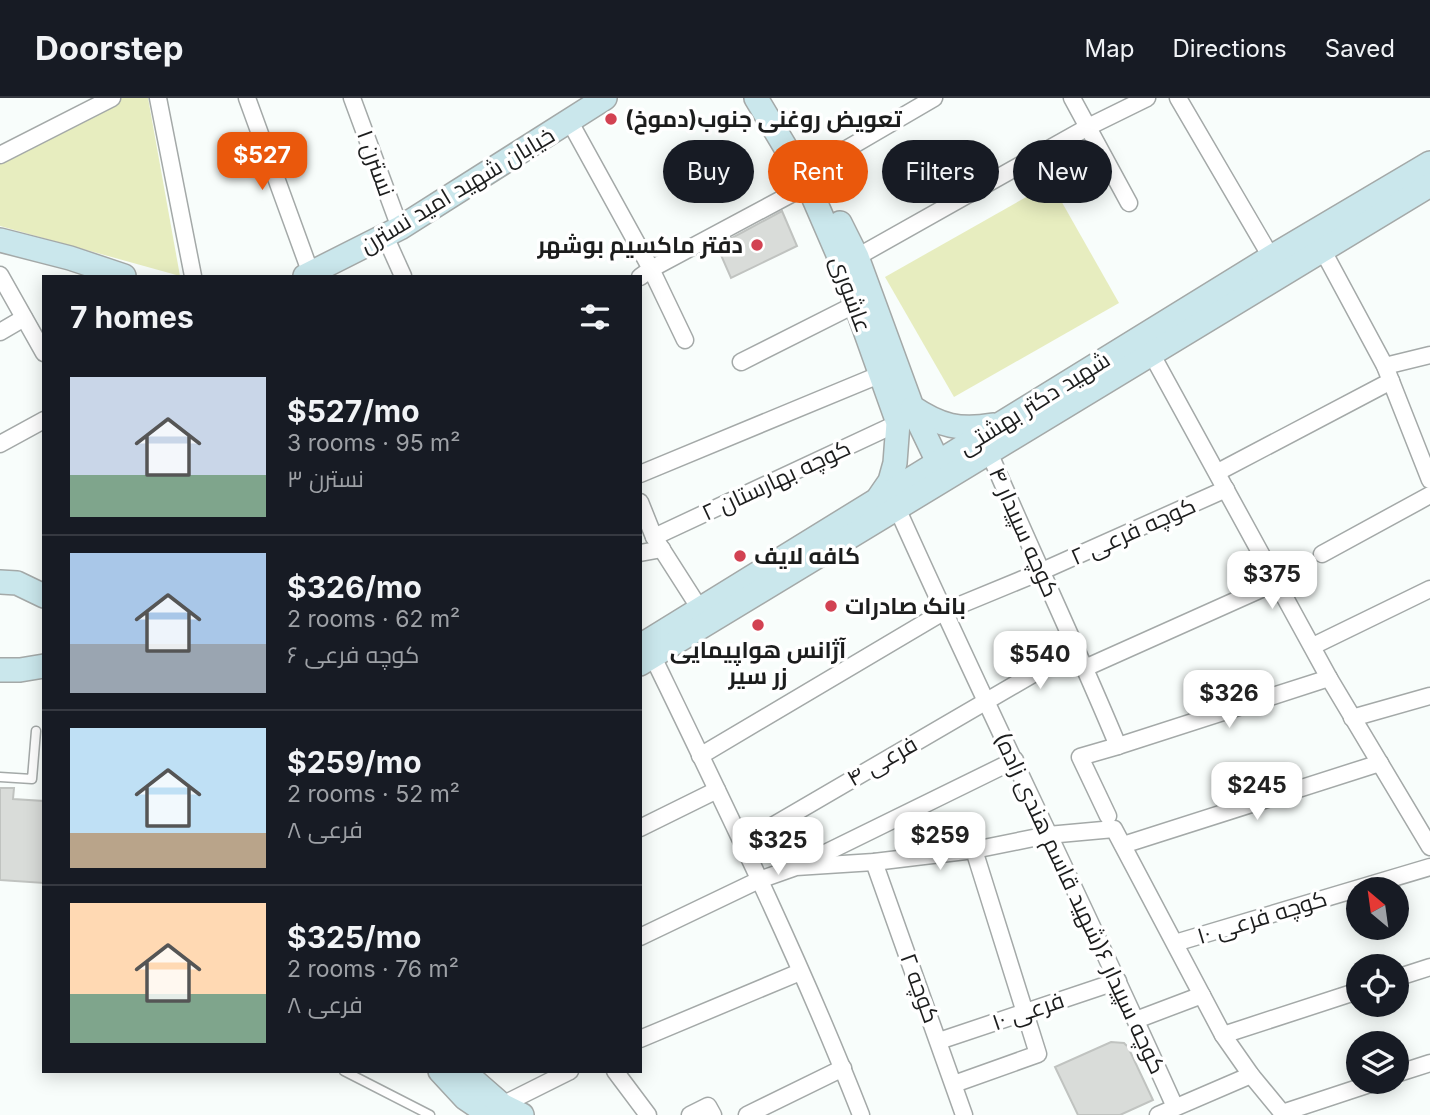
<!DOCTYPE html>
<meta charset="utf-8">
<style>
:root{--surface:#171b24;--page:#20242c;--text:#f1f3f6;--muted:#9ea1a6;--line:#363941;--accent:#ea580c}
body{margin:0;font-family:Inter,Cairo,sans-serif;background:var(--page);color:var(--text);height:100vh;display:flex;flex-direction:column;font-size:26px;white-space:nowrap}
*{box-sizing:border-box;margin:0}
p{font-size:23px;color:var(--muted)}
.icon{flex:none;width:38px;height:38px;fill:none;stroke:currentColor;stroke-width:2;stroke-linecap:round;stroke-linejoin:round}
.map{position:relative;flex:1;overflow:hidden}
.panel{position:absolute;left:42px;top:177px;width:600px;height:798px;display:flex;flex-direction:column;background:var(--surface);border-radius:0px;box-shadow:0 4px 18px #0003}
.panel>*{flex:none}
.top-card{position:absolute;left:663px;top:42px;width:662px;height:63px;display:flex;gap:14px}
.needle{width:46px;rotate:331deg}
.fabs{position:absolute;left:1346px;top:779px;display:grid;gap:14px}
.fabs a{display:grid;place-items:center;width:63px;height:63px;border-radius:50%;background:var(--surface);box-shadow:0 4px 18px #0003;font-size:35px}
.price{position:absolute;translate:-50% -60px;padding:0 16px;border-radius:14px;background:#fff;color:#222;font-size:23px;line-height:46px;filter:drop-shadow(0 2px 4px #0008)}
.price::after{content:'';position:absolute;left:50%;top:42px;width:21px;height:16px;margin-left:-10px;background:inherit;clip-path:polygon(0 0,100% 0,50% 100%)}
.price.selected{background:var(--accent);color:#fff}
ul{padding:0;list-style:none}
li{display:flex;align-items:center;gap:21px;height:175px;padding:0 28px}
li+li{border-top:2px solid var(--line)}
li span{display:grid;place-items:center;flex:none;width:196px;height:140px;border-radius:0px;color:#555}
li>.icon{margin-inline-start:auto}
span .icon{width:84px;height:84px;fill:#fffc;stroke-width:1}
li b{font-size:30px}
h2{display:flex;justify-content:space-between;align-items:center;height:84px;padding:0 28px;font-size:30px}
.pill{padding:0 24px;border-radius:32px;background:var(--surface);box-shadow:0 4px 18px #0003;font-size:24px;line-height:63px}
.pill.selected{background:var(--accent);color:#fff}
header{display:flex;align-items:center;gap:42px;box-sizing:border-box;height:98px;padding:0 35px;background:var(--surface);border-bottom:2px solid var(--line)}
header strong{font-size:33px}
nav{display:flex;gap:38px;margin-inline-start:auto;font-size:24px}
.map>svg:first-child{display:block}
</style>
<header>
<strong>Doorstep</strong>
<nav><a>Map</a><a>Directions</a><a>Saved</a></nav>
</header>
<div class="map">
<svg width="1430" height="1017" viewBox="0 0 1430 1017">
<rect width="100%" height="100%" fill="#f8fdfb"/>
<g fill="#e7edbf">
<polygon points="121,0 148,0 180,178 0,128 0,62"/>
<polygon points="1051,85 1119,205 954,299 885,179"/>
</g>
<g fill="#d9dcd9" stroke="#c0c3c0" stroke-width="2">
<polygon points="782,113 797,148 731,180 717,148"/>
<polygon points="0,690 14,690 13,701 44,703 44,785 0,782"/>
<polygon points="1111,944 1124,945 1128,949 1153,1002 1120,1017 1078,1017 1055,969"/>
</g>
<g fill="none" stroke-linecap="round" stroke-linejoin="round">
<defs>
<g id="lane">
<polyline points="0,679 32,681 36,633"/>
<polyline points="344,973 430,1017"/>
</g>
<g id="street">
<polyline points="158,0 193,178"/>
<polyline points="247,0 311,176"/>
<polyline points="352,0 400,130"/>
<polyline points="1072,0 1129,105"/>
<polyline points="1178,0 1271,159"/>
<polyline points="570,24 651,171 685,242"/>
<polyline points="0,57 112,0"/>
<polyline points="814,70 934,0"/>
<polyline points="385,138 403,178"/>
<polyline points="1322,151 1385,268 1430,382"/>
<polyline points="857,159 1088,29 1147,0"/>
<polyline points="0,177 44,255"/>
<polyline points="640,179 651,171 808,87"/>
<polyline points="0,234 24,220"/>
<polyline points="1151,255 1329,580 1430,749"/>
<polyline points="741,264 856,206"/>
<polyline points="1385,268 1430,257"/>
<polyline points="0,346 44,322"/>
<path d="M989,354c42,99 88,195 129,294l-38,11 28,59"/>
<polyline points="1218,374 1391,283"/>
<polyline points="640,376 879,277"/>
<polyline points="640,404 654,439 700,511"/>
<path d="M897,410c90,201 188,398 278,599"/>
<polyline points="654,439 898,325"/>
<polyline points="640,455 662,451"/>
<polyline points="1322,456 1430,397"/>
<polyline points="1313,548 1430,491"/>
<path d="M653,559c73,151 147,302 208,458"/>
<polyline points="1085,570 1277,484"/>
<polyline points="1352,620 1430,598"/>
<polyline points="1118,648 1329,580"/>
<polyline points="700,658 943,514 1040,474 1226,391"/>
<polyline points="640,730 717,692"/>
<polyline points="743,745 1076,551"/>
<polyline points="1123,747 1380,665"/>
<polyline points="874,764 964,1017"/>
<polyline points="805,765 1015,662"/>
<polyline points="640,839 759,782 796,769 874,764 974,752 1048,737 1114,731 1223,937 1251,977 1284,1017"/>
<polyline points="1175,845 1430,769"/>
<polyline points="1396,880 1430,869"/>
<polyline points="1136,922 1202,897"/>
<polyline points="1223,937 1358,893"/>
<polyline points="640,941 800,874"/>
<polyline points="939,943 1118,883"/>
<polyline points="615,973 648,1017"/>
<polyline points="1396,976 1430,965"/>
<polyline points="954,986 1038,956 974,752"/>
<polyline points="502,1007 570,973"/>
<polyline points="1282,1015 1376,984"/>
<polyline points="690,1017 708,1008 713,1017"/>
<polyline points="747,1017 843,970"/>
<polyline points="1158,1017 1251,977"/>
</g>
<g id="secondary">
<polyline points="756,0 808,87 837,154 898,325 895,365 890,383 879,399"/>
<path d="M840,125l17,34 55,150c28,19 48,24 81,18"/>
<polyline points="0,142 70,160 124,178"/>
<polyline points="305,178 400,130 605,0"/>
<polyline points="912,310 938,364 939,378"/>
<polyline points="0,484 17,485 44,498"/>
<polyline points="640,548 1271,159 1430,65"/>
<polyline points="640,566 1430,87"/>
<polyline points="0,572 20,572 44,568"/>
<polyline points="440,973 465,1000 490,1017"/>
<polyline points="463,973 502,1007 522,1017"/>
</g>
</defs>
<use href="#lane" stroke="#a4a9a8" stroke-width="11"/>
<use href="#street" stroke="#a4a9a8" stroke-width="19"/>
<use href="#secondary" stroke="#a4a9a8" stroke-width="26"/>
<use href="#lane" stroke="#fff" stroke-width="8"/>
<use href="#street" stroke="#fff" stroke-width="16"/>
<use href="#secondary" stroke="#cae7ec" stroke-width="23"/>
</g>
<g fill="#d24252" stroke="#fff" stroke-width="2.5">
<circle cx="611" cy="21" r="7"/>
<circle cx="757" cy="147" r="7"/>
<circle cx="740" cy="458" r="7"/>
<circle cx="831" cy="508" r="7"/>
<circle cx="758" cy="527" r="7"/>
</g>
<g text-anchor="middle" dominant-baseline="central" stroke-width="7" stroke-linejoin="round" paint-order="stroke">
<g font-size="23" font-weight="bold" fill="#1c1d1d" stroke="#fff" text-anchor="start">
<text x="625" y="21">تعويض روغنی جنوب(دموخ)</text>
<text x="743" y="147" text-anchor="end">دفتر ماکسیم بوشهر</text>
<text x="754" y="458">کافه لایف</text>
<text x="845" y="508">بانک صادرات</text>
<text x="758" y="552" text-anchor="middle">آژانس هواپیمایی<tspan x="758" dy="26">زر سیر</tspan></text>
</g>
<g font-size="23" fill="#1c1d1d" stroke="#fff">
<text transform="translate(376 65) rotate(70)">نسترن ۱</text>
<text transform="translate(457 92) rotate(-31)">خیابان شهید امید نسترن</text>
<text transform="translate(851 196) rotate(70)">عاشوری</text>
<text transform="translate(1034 305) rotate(-32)">شهید دکتر بهشتی</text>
<text transform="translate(776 382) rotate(-25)">کوچه بهارستان ۲</text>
<text transform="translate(1133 433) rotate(-24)">کوچه فرعی ۲</text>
<text transform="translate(1024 434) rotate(66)">کوچه سپیدار ۴</text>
<text transform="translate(882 663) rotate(-30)">فرعی ۴</text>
<text transform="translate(1080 805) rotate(65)">کوچه سپیدار ۶(شهید قاسم هندی زاده)</text>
<text transform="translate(1262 819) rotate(-17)">کوچه فرعی ۱۰</text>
<text transform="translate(920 890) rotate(70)">کوچه ۲</text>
<text transform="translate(1028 913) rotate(-19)">فرعی ۱۰</text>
</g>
</g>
</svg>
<div class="fabs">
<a><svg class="needle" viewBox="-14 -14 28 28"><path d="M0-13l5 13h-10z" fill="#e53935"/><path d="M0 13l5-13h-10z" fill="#9ea1a6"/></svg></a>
<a><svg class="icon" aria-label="locate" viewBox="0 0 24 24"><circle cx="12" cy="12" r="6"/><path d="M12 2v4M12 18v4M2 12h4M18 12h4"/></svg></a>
<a><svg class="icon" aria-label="layers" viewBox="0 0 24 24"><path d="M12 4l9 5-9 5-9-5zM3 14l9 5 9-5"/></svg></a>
</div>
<b class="price selected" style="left:262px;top:94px">$527</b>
<b class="price" style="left:1272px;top:513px">$375</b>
<b class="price" style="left:1040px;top:593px">$540</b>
<b class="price" style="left:1229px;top:632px">$326</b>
<b class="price" style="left:1257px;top:724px">$245</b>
<b class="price" style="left:940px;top:774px">$259</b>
<b class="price" style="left:778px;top:779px">$325</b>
<div class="top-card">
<a class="pill">Buy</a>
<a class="pill selected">Rent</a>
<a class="pill">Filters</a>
<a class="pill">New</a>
</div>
<section class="panel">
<h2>7 homes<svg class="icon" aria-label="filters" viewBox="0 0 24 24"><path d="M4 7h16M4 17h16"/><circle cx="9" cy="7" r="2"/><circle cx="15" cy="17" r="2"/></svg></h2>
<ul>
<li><span style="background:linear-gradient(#c9d6e8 70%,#7fa58c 0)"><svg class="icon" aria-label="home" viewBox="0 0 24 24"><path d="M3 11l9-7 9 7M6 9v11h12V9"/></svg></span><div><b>$527/mo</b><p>3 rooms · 95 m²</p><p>نسترن ۳</p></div></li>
<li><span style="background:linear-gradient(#a9c7e8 65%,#9aa5b1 0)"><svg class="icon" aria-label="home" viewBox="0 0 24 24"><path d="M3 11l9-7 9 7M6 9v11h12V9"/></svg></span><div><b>$326/mo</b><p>2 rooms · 62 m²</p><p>کوچه فرعی ۶</p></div></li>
<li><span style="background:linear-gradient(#bfe0f5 75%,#b9a48a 0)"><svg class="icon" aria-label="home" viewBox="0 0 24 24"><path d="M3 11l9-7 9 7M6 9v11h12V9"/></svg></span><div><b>$259/mo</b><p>2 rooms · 52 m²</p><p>فرعی ۸</p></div></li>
<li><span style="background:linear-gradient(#ffd9b3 65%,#7fa58c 0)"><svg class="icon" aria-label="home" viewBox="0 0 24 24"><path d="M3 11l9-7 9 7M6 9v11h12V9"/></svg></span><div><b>$325/mo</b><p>2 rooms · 76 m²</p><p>فرعی ۸</p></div></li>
</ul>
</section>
</div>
